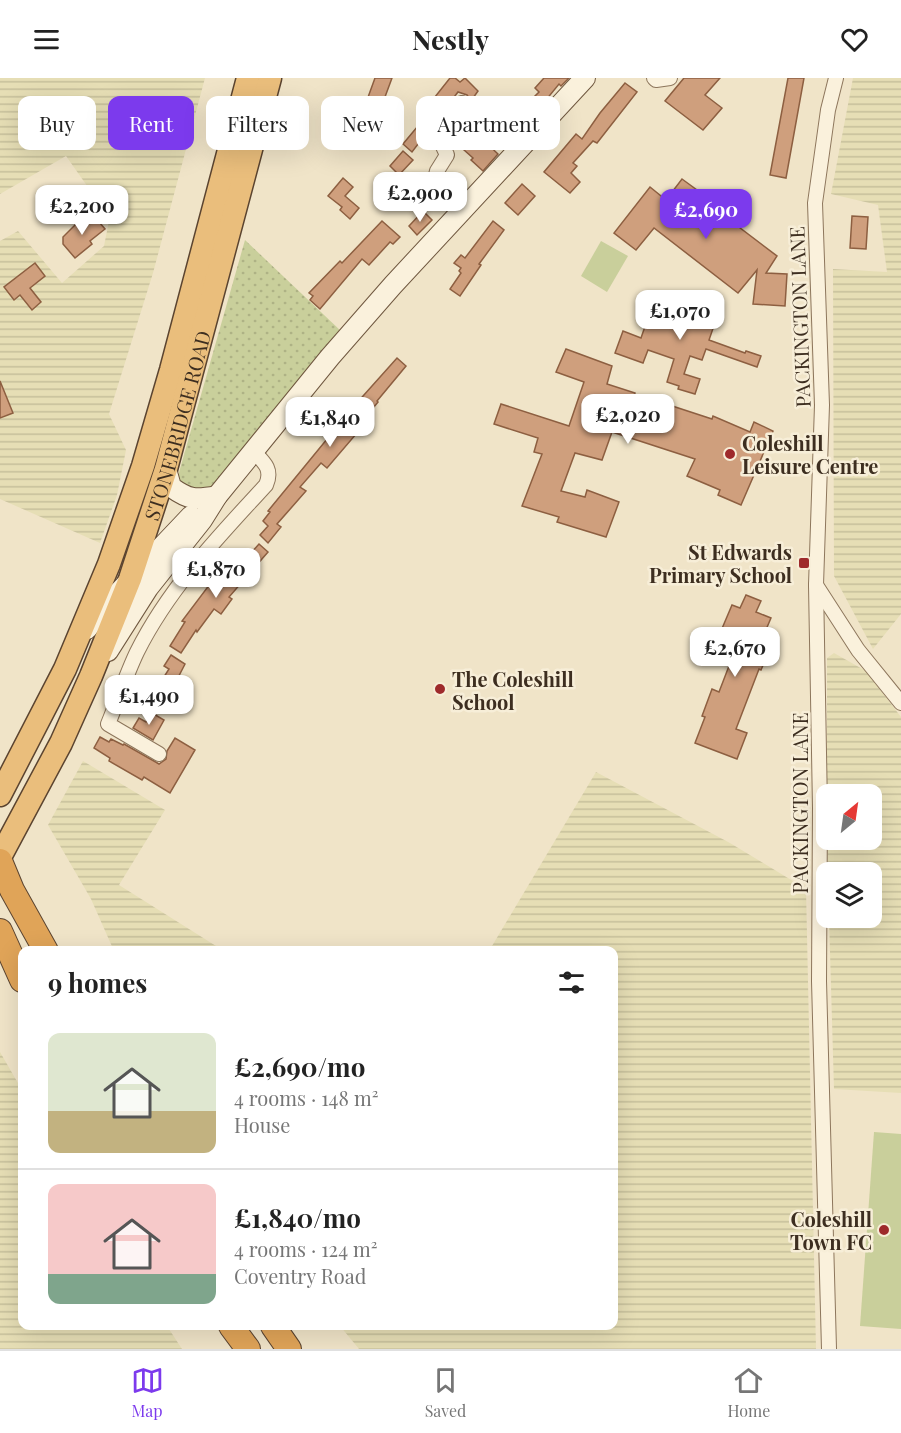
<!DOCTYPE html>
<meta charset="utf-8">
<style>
:root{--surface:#fff;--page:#f2f2f2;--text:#222;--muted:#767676;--line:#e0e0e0;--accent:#7c3aed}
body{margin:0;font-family:"Playfair Display",serif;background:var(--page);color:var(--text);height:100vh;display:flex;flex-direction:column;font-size:22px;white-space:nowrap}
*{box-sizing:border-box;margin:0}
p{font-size:20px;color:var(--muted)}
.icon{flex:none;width:33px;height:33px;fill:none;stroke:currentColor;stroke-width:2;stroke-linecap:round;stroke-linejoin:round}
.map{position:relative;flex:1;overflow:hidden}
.sheet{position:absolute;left:18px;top:868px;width:600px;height:384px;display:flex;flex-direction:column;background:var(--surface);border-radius:12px;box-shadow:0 6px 24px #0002}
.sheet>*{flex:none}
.hud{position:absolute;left:18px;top:18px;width:600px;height:54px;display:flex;gap:12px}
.needle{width:39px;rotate:29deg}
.tools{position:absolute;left:816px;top:706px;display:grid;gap:12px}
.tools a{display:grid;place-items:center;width:66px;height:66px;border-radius:12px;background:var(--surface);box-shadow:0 6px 24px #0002;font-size:30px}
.price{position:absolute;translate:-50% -51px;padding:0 14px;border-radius:12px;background:#fff;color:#222;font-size:20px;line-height:39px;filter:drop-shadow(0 2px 3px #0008)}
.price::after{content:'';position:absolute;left:50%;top:36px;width:18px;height:14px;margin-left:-9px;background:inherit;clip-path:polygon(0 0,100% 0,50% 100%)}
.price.active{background:var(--accent);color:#fff}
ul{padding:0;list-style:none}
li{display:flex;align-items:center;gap:18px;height:150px;padding:0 30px}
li+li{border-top:2px solid var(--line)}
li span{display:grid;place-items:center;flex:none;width:168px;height:120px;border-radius:12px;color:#555}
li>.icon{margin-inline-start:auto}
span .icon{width:72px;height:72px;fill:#fffc;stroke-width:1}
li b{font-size:26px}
h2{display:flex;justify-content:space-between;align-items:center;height:72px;padding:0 30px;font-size:26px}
.tag{padding:0 21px;border-radius:12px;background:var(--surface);box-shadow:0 6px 24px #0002;font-size:21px;line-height:54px}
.tag.active{background:var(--accent);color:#fff}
header{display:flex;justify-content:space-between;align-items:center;height:78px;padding:0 30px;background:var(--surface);font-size:27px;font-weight:700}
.menu{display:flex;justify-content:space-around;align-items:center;height:84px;border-top:2px solid var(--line);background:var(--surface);font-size:16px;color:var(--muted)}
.menu a{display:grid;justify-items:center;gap:3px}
.menu .active{color:var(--accent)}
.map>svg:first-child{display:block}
</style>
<header><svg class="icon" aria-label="menu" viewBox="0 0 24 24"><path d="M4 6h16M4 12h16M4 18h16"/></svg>Nestly<svg class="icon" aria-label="heart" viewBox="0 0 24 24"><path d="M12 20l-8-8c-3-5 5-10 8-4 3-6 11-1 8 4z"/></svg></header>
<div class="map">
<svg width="901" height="1271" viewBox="0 0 901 1271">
<defs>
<pattern id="farmland-rules" width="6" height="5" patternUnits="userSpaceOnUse" patternTransform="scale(1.5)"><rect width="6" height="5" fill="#e6deb5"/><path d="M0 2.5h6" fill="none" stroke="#c6bf9b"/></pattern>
<pattern id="grass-dots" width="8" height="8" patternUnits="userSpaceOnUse" patternTransform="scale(1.5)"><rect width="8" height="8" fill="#c9cf9b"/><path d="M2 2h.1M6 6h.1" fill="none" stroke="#aeb285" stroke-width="1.8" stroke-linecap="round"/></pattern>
</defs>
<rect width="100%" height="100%" fill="#f0e4c8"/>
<g fill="url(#farmland-rules)">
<polygon points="0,0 205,0 153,195 109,336 126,372 117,417 100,465 0,421 0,163 18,153 62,205 104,168 109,143 97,122 66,78 0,116"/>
<polygon points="853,0 901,0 901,536 873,571 834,498 833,191 887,194 878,127 831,116"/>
<polygon points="834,575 866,593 901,639 901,1015 834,1011 829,840 872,840 872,795 828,795 827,762 872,762 872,717 827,717 827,580"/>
<polygon points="83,683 165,732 119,807 224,873 114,873 91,821 48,747"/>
<polygon points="596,694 730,765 806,811 816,1271 359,1271 340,1248 614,1248 614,873 489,873"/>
<polygon points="0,974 22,1012 22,1248 167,1248 182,1271 0,1271"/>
</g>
<polygon fill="url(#grass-dots)" points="245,162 342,254 211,409 198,415 185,412 178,398"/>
<g fill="#c9cf9b">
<polygon points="601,163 628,178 607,214 581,198"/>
<polygon points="874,1054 901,1056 901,1251 860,1248"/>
</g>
<g fill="#cf9f7d" stroke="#8d5f41" stroke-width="1.5">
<polygon points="375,0 392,0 382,27 367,22"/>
<polygon points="450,0 455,0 460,4 465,0 478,13 471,23 467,17 458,14 412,74 403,66 423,42 419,39"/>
<polygon points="544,0 569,0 561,8 559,6 523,50 512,41 539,14 535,10"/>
<polygon points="684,0 720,0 705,17 722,30 703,52 665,23"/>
<polygon points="788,0 804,0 786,100 770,97"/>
<polygon points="625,5 637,14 597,65 593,63 573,85 577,88 571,95 580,104 570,115 544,94 576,56 582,61 600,35"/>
<polygon points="335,25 351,29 348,40 345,40 342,54 331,51 334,39 331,38"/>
<polygon points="466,35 485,51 479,58 498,76 483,93 471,82 473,80 455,64 466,51 459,45"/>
<polygon points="403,73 413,82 399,97 390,88"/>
<polygon points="343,100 353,109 345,118 359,130 350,141 340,132 342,129 328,118"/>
<polygon points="682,101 712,123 710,127 777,178 766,195 787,196 785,228 753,226 757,192 738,215 654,150 636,172 614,155 650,109 666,122"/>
<polygon points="522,106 535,118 518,137 505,125"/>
<polygon points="423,133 432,142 417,157 409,148"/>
<polygon points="94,138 105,151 90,163 92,166 75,180 63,166 63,159 79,143 83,147"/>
<polygon points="852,138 868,139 866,171 850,170"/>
<polygon points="382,143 400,159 393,166 390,164 369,187 362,181 320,231 310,222 313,218 309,215 340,183 342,185"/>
<polygon points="493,143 504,152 479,186 481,187 460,218 450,211 461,195 459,193 461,190 454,185 461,177 465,180"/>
<polygon points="35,185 45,198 30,210 41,224 32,232 20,217 14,222 4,209"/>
<polygon points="665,217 718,236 709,262 745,275 746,273 761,278 757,289 706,271 702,282 690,278 684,296 700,301 695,316 678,311 679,308 667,304 674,281 648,272 643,285 615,275 623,253 641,260 649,237 657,240"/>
<polygon points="566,271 612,288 607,306 635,315 633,324 653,336 657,323 712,341 713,338 750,354 754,344 773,353 741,427 718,417 720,412 687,398 695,381 612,354 602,382 575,375 561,413 585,419 587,412 619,424 606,459 557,444 559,439 522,428 542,376 534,374 538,360 494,346 501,326 569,348 584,304 556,294"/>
<polygon points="397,280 406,288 377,323 378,324 354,353 357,355 327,390 321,385 300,409 306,413 277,446 281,449 268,465 260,457 268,448 263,443 270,434 268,433 355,327"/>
<polygon points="0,303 13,335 0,340"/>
<polygon points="259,466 268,474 229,519 232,521 221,536 214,531 197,554 196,552 181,575 170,568 185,544 182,543 216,498 224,505"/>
<polygon points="746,517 761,523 756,534 771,540 759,568 769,573 761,592 759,591 736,651 747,655 737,681 695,665 705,639 702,638 712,611 719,614 734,575 715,567 732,527 740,530"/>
<polygon points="171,577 185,586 169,617 157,610 169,591 164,588"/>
<polygon points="152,635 164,642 153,662 133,650 139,640 146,644"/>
<polygon points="100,659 109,664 111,661 123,667 124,666 159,686 166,681 167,673 175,660 195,672 170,715 144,699 142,702 109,683 110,680 94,670"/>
</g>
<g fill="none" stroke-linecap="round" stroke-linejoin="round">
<defs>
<g id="minor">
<polyline points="654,0 656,2 670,0"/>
<polyline points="461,133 434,105 437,93 447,77 440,62 448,45 462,25"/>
<polyline points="816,507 858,572 901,625"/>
<path d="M159,676l-51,-30c10,-24 18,-49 29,-72 32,-64 81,-115 129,-167 7,-16 -2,-23 -13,-34"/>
<polyline points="829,1271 819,903 820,730 816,507 822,327 815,125 828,32 836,0"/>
</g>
<g id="secondary">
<path d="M166,391l5,18c18,13 24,13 46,9"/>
<polyline points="87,551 100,534 191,438"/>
<polyline points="108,573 148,510 202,442 217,418 330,279 393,207 585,0"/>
</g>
<g id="trunk">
<polyline points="0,717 65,591 109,486 143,388 171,292 248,0"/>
<path id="s1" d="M0,779l61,-114 30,-67 39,-97 36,-110 104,-391"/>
</g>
<g id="motorway">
<polyline points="0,783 12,812 46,873"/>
<polyline points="0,853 22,902"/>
<polyline points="231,1248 248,1271"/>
<polyline points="273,1248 289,1271"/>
</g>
</defs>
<use href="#minor" stroke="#8d765c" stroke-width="16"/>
<use href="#secondary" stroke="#6f573f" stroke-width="22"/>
<use href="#trunk" stroke="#5b4430" stroke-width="25"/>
<use href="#motorway" stroke="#5b4430" stroke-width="26"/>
<use href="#minor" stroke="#faf1dc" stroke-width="14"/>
<use href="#secondary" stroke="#faf1dc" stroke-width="20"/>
<use href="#trunk" stroke="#eabe7c" stroke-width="22"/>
<use href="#motorway" stroke="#e0a458" stroke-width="24"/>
</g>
<g fill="#9e2a2b" stroke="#f7eed8" stroke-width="2">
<circle cx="730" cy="376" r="6"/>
<rect x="798" y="479" width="12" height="12" rx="3"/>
<circle cx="440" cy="611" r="6"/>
<circle cx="884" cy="1152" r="6"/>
</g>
<g text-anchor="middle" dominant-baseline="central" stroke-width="5" stroke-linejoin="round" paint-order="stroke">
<g font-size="20" fill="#3d2e20" stroke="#f7eed8">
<text transform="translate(799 239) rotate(-92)">PACKINGTON LANE</text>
<text stroke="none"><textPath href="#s1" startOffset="468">STONEBRIDGE ROAD</textPath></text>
<text transform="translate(799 725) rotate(-90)">PACKINGTON LANE</text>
</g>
<g font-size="20" font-weight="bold" fill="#3d2e20" stroke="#f7eed8" text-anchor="start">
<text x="742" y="364">Coleshill<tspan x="742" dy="23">Leisure Centre</tspan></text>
<text x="792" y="473" text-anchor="end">St Edwards<tspan x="792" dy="23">Primary School</tspan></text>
<text x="452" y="600">The Coleshill<tspan x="452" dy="23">School</tspan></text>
<text x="872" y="1140" text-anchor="end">Coleshill<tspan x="872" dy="23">Town FC</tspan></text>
</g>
</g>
</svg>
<div class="tools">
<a><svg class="needle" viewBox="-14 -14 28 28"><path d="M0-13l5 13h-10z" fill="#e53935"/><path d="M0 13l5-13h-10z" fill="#767676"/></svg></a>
<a><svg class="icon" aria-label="layers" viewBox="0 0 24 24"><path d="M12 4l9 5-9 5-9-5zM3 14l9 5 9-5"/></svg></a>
</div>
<b class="price" style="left:420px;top:145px">£2,900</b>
<b class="price" style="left:82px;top:158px">£2,200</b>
<b class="price active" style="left:706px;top:162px">£2,690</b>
<b class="price" style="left:680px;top:263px">£1,070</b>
<b class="price" style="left:628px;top:367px">£2,020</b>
<b class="price" style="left:330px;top:370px">£1,840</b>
<b class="price" style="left:216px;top:521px">£1,870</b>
<b class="price" style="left:735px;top:600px">£2,670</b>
<b class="price" style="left:149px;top:648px">£1,490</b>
<div class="hud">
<a class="tag">Buy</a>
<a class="tag active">Rent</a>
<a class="tag">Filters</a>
<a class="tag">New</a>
<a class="tag">Apartment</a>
</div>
<section class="sheet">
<h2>9 homes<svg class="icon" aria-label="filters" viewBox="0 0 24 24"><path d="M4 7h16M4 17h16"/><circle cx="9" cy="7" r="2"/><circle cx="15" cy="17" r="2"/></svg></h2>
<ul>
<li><span style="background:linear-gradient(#dfe7d0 65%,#c2b280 0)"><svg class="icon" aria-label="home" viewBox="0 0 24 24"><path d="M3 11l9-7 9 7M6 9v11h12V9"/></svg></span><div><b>£2,690/mo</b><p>4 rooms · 148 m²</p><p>House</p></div></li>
<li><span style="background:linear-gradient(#f6c9c9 75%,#7fa58c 0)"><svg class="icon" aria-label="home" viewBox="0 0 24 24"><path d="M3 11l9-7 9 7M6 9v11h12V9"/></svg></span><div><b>£1,840/mo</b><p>4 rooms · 124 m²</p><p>Coventry Road</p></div></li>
</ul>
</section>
</div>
<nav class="menu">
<a class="active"><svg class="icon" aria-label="map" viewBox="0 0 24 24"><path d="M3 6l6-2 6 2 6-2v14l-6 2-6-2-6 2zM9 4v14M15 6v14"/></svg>Map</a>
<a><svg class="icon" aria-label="saved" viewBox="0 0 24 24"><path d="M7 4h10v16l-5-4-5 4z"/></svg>Saved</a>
<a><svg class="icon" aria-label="home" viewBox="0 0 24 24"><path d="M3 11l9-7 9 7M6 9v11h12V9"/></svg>Home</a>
</nav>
